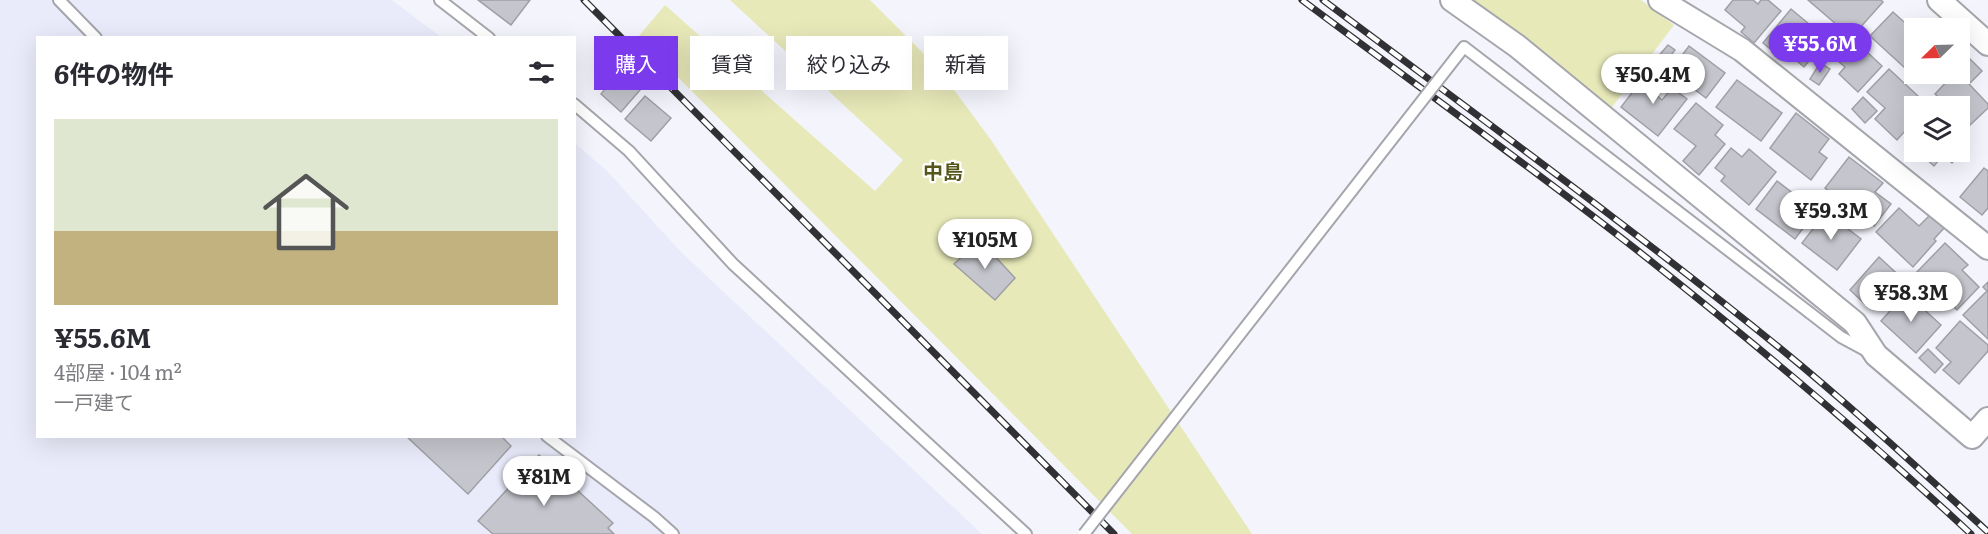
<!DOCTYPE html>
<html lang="ja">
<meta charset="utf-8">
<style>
:root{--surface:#fff;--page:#f7f7f7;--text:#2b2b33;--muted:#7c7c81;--accent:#7c3aed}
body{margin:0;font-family:Literata,"Noto Sans JP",serif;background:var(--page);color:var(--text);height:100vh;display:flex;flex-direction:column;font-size:22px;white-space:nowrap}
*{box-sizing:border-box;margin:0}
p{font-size:20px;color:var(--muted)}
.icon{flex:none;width:33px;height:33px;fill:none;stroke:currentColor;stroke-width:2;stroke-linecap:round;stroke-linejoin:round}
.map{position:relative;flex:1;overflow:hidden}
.panel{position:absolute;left:36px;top:36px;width:540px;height:402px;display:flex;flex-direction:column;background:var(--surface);border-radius:0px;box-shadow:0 6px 24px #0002}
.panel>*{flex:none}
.top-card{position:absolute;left:594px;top:36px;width:570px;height:54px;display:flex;gap:12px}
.needle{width:39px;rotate:247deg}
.tools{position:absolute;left:1904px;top:18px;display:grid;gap:12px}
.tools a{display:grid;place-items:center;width:66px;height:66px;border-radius:0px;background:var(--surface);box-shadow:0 6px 24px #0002;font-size:30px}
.price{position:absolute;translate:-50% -51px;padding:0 14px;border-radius:21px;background:#fff;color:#222;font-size:20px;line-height:39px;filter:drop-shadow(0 2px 3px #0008)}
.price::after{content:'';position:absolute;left:50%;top:36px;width:18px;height:14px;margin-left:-9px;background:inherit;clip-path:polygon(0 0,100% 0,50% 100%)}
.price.selected{background:var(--accent);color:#fff}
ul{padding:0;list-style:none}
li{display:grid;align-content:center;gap:12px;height:318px;padding:0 18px}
li span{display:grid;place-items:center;height:186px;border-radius:0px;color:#555}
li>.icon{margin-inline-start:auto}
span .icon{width:108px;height:108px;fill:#fffc;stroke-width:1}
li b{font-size:26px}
h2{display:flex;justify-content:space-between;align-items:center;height:72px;padding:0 18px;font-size:26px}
.chip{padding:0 21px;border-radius:0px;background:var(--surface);box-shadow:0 6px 24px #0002;font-size:21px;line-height:54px}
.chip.selected{background:var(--accent);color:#fff}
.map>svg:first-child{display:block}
</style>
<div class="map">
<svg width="1988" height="534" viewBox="0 0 1988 534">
<rect width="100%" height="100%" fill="#f4f5fc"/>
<polygon fill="#eaebfa" points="0,0 392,0 441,37 38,38 38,436 574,436 575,143 608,172 680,251 982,534 0,534"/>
<g fill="#e7e9b9">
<polygon points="730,0 870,0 938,68 991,140 1252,534 1132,534 638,37 665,5 875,191 903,160"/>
<polygon points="1468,0 1641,0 1674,25 1609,111"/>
</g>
<g fill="#c5c6cd" stroke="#9f9fa5" stroke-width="1.5">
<polygon points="478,0 530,0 511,25"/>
<polygon points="1733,0 1753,0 1758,4 1761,0 1768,0 1781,11 1754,43 1741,32 1745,27 1725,10"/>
<polygon points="1808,0 1881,0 1883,2 1857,31 1849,24 1844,31"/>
<polygon points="1791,9 1827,39 1804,67 1785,51 1780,57 1763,43"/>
<polygon points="1893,12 1914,31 1914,74 1922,74 1917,79 1870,36"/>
<polygon points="1849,35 1882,66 1858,92 1839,74 1845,67 1831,55"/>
<polygon points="1668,45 1675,50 1663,65 1656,59"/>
<polygon points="1689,46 1725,73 1706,98 1670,71"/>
<polygon points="1959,48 1982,71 1969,84 1988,104 1988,108 1968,127 1959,118 1959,106 1948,106 1935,94 1954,74 1959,74"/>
<polygon points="1820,63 1830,69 1819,85 1810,79"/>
<polygon points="1889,69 1918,96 1909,106 1914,111 1914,121 1897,140 1875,119 1885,108 1867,92"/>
<polygon points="620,72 640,90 621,112 601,94"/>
<polygon points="1648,72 1663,83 1655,94 1662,100 1672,88 1687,99 1658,136 1621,107"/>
<polygon points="1737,80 1782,113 1761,141 1716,107"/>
<polygon points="645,96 671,118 651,141 625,119"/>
<polygon points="1863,97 1877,111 1865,123 1852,109"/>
<polygon points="1696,103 1723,125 1715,135 1725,144 1699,175 1683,161 1696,146 1674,129"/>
<polygon points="1796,113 1829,139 1819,152 1827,158 1811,180 1770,148"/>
<polygon points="1959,139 1967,146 1952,163 1943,155 1934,166 1918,152 1959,152"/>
<polygon points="1731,148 1742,157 1749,149 1776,172 1749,205 1721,181 1725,176 1715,168"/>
<polygon points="1849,157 1883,183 1875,192 1891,204 1874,226 1825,188"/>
<polygon points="1984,168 1988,171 1988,208 1982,215 1960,197"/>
<polygon points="1777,181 1816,211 1795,239 1756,209"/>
<polygon points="1899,208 1919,226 1931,214 1945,227 1934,239 1936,241 1913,267 1876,232"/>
<polygon points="1826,212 1861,239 1837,270 1802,243"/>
<polygon points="980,240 1015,278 995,300 954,264"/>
<polygon points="1945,243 1968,265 1962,270 1979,287 1957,310 1917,272"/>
<polygon points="1879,257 1906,282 1883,307 1871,297 1865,304 1850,290"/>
<polygon points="1988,282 1988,339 1963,315 1987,291 1983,287"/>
<polygon points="1906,293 1941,325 1916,353 1881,321"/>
<polygon points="1960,321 1988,345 1988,351 1959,384 1943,370 1951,362 1936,348"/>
<polygon points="1928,349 1943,364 1935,373 1919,358"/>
<polygon points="406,436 501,436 511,446 468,494"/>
<polygon points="539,455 613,523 608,528 614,534 493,534 478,521"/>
</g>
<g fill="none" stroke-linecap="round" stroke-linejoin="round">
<defs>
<g id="service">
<polyline points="59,0 96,38"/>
<polyline points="440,0 489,38"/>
<polyline points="574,104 629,151 733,264 1026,534"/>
<polyline points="1810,313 1841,337 1867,351"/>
<polyline points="547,436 654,517 673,534"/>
</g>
<g id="minor">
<polyline points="1452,0 1517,46 1855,323 1876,355 1972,437 1988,419"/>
<polyline points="1660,0 1742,50 1988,248"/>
<polyline points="1939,0 1988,44"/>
</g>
</defs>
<use href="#service" stroke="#a5a5ac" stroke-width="14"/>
<use href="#minor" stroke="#a5a5ac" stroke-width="26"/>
<use href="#service" stroke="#fff" stroke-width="10"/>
<use href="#minor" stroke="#fff" stroke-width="22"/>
<defs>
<g id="rail">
<polyline points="584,0 1114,534"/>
<path d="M1302,0c115,86 232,169 345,258 111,88 220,179 324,276"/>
<path d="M1323,0c153,115 309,228 458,349 71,58 139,121 207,183"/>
</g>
</defs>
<use href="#rail" stroke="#313135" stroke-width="7"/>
<use href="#rail" stroke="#fff" stroke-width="4.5" stroke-dasharray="14" stroke-linecap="butt"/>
<defs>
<polyline id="service-bridge" points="1084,534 1464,47 1810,313"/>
</defs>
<use href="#service-bridge" stroke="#a5a5ac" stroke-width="14" stroke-linecap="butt"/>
<use href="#service-bridge" stroke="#fff" stroke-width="10"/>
</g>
<g text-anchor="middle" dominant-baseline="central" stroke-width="4.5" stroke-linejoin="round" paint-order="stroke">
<g font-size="20" font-weight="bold" fill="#55561a" stroke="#fff">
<text x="943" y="170">中島</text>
</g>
</g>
</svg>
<div class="tools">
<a><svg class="needle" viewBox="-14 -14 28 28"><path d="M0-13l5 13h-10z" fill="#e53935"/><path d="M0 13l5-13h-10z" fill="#7c7c81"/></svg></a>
<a><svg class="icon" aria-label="layers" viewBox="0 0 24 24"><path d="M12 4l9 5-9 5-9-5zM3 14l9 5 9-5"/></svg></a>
</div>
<b class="price selected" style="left:1820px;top:74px">¥55.6M</b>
<b class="price" style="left:1653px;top:105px">¥50.4M</b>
<b class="price" style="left:1831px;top:241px">¥59.3M</b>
<b class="price" style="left:985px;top:270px">¥105M</b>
<b class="price" style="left:1911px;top:323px">¥58.3M</b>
<b class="price" style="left:544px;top:507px">¥81M</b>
<div class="top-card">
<a class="chip selected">購入</a>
<a class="chip">賃貸</a>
<a class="chip">絞り込み</a>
<a class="chip">新着</a>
</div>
<section class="panel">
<h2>6件の物件<svg class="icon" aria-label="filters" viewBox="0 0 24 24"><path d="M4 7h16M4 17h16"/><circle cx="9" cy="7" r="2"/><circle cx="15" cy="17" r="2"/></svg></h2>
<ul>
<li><span style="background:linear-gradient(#dfe7d0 60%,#c2b280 0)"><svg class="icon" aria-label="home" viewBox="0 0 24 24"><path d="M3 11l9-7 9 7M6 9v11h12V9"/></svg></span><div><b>¥55.6M</b><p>4部屋 · 104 m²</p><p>一戸建て</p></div></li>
</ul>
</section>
</div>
